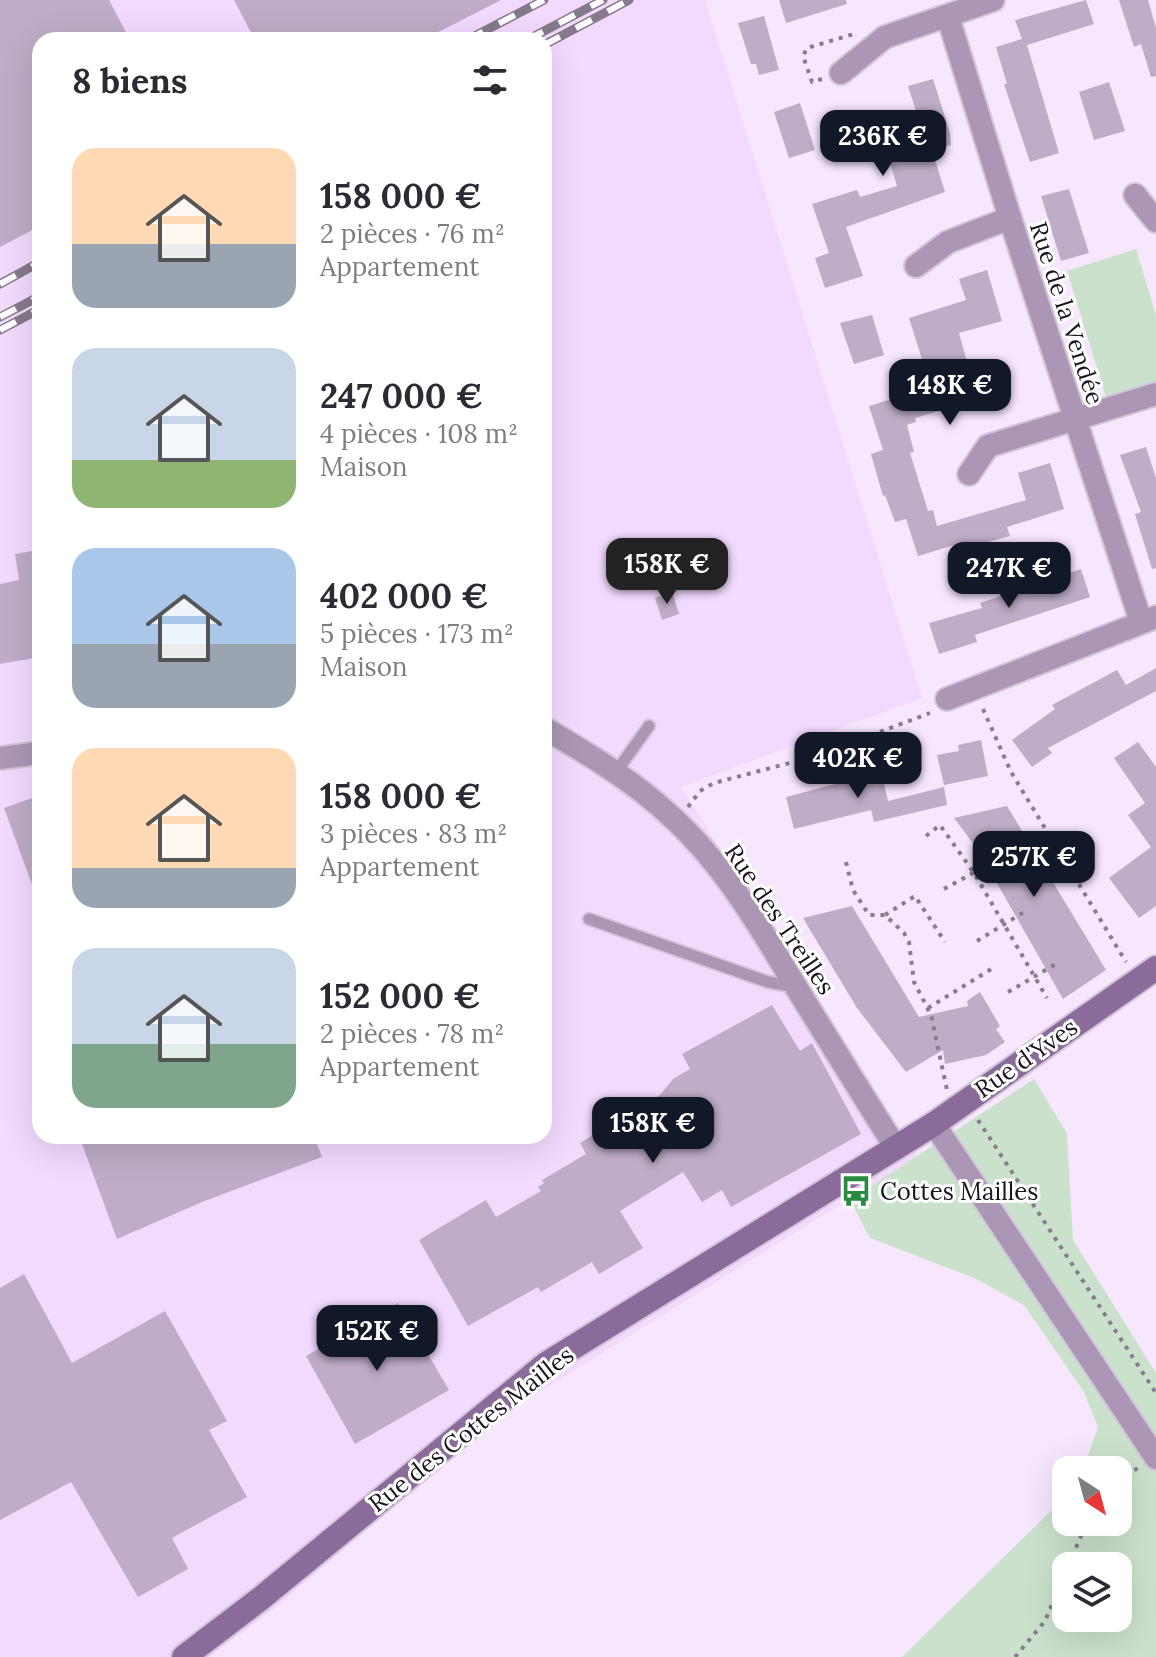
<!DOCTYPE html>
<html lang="fr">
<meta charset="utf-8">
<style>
:root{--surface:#fff;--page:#f2f2f3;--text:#2b2b33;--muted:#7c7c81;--accent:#111827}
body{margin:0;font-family:Lora,serif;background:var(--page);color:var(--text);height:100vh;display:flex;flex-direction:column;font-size:30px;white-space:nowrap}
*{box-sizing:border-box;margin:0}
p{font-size:26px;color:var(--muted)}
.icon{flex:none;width:44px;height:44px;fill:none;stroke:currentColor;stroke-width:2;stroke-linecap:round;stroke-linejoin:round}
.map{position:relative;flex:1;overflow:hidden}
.panel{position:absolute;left:32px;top:32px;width:520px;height:1112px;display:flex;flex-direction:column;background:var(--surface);border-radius:24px;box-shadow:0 8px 32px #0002}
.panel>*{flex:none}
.needle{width:52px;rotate:144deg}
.controls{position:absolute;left:1052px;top:1456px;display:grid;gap:16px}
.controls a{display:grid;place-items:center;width:80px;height:80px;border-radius:16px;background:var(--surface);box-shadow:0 8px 32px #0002;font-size:40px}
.price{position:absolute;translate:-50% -68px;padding:0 18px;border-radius:16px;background:var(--accent);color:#fff;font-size:26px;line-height:52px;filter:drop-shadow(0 2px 4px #0008)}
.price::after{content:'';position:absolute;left:50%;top:48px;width:24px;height:18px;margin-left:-12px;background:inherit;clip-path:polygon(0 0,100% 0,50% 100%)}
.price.current{background:#222;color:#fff}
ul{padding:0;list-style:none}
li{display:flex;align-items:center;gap:24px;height:200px;padding:0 40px}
li span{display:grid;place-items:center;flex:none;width:224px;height:160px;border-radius:24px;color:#555}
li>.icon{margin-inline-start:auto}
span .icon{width:96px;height:96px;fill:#fffc;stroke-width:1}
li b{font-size:34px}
h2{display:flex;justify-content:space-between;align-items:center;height:96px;padding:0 40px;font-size:34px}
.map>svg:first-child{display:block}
</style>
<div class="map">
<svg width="1156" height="1657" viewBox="0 0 1156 1657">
<rect width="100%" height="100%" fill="#f6e6fe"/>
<path fill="#f2dafe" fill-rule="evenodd" d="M0,0h705l217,698 -241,89 236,370 -415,258 -226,192 -67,50h-209zM40,40h504v1096h-504z"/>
<g fill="#cae2cc" fill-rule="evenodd">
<polygon points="1136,249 1156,315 1156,381 1106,397 1067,271"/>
<path d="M1034,1079l33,55 6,106 83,133v284h-254l164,-161v26h52v-52h-35l15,-43 -14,-35 -60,-87 -50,-27 -104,-40 -20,-38zM1066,1566h52v52h-52z"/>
</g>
<g fill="#beacc8">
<polygon points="0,0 109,0 130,40 40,40 40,226 0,247"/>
<polygon points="234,0 501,0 423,40 255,40"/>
<polygon points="779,0 846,0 847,4 786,23"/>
<polygon points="1086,0 1094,24 1027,45 1059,153 1030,162 1004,84 1007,84 996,47 1022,39 1015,20"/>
<polygon points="1119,0 1148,0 1156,28 1156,76 1151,77 1141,44 1134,47"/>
<polygon points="764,16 779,70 759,75 756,64 751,64 738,23"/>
<polygon points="933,79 950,133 951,145 932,150 945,192 846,227 863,276 825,288 815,258 829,253 812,204 857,190 860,197 897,186 886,150 849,161 838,128 865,120 864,116 881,110 889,137 921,127 908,86"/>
<polygon points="1109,82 1125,131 1094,140 1079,92"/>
<polygon points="800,103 815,150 789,158 774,112"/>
<polygon points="1069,189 1089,253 1061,261 1041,196"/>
<polygon points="987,270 1002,321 959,333 969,369 988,362 998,393 915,418 916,422 907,425 914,452 910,453 928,511 933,510 937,526 1026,500 1018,473 1050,463 1064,509 1007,527 1010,536 962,549 961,543 918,556 906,519 895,522 885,495 883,496 871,454 883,450 869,406 918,391 912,373 925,369 909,318 966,300 959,279"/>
<polygon points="872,315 884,355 854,364 840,323"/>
<polygon points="1146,447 1156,478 1156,568 1152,569 1135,514 1141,512 1120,455"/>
<polygon points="32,551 40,596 40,657 0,664 0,584 19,580 15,554"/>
<polygon points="1081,569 1090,597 975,635 977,642 939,654 929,623 982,608 980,603"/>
<polygon points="672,592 679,614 662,620 655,598"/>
<polygon points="1156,668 1156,691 1048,748 1052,753 1032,767 1012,740 1055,709 1052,705 1117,670 1126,685"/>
<polygon points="981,740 988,776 944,785 937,755 959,751 958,745"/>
<polygon points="1138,742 1156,767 1156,906 1139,918 1109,878 1151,847 1128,815 1145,803 1114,758"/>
<polygon points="879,762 888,801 944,787 947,805 874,822 871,810 794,829 786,797 850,780 847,769"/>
<polygon points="32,798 40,823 38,901 4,808"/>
<polygon points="1007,806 1106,970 1063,999 978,850 954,818"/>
<polygon points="852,906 919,1017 968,1006 967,1001 980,992 1000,1026 996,1029 1005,1042 986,1055 945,1064 943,1050 906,1072 857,1008 803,918"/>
<polygon points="772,1005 800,1051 812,1043 861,1134 731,1207 722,1190 702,1202 683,1172 620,1211 643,1248 599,1274 592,1262 541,1292 538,1287 468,1326 419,1240 486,1200 496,1217 541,1191 538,1187 544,1183 542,1180 586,1154 580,1143 660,1095 673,1079 690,1069 682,1054"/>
<polygon points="79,1136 314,1136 322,1157 202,1202 117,1239"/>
<polygon points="24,1274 72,1363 165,1311 227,1421 209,1430 247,1497 172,1538 188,1569 138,1597 71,1482 0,1520 0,1288"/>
<polygon points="398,1303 449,1390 355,1444 306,1356"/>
</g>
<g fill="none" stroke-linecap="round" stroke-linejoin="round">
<defs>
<g id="lane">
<polyline points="616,772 649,726"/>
<polyline points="589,919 768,982 796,987"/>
</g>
<g id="street">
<polyline points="948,17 1010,218 1141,622"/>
<polyline points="841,73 885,37 993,0"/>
<polyline points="1135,195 1156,221"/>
<polyline points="916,266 948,242 1010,218"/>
<polyline points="969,474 988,446 1156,394"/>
<polyline points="947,699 1156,617"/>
<path d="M544,728c46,27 91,54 130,91 52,48 89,113 125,173 32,52 64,104 97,156"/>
<polyline points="0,758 40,753"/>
<polyline points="934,1124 1156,1458"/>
</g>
<polyline id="secondary" points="184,1657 260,1599 546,1364 934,1124 1156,968"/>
</defs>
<use href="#lane" stroke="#d3c4da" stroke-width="15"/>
<use href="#street" stroke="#d3c4da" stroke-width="26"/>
<use href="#secondary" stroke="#d3c4da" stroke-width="28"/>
<g stroke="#887d8e" stroke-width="4" stroke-dasharray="4 6" stroke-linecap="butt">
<polyline points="822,79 812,82 803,56 807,48 854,34"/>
<polyline points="983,709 1011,772 1126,962"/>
<polyline points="688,807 700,791 714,783 816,756 930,713"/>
<polyline points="926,836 940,825 974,873 1047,998"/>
<polyline points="846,862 853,890 869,915 885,915 904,933 909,942 914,982 931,1015 947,1090"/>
<polyline points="944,889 995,861"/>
<polyline points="885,915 915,896 945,942"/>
<polyline points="977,941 1024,912"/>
<polyline points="1008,992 1056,964"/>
<polyline points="928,1008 993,968"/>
<polyline points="978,1120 1156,1393"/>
<polyline points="1118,1482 1139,1467"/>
<polyline points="1068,1566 1087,1522"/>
<polyline points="1015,1657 1045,1621 1066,1571"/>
</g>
<use href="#lane" stroke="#ab96b6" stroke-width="11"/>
<use href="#street" stroke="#ab96b6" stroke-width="22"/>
<use href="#secondary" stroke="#8a6b9a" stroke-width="24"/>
<defs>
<g id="rail">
<polyline points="467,40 544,0"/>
<polyline points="527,40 603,0"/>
<polyline points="544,45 629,0"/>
<polyline points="0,284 40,262"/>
<polyline points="0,317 40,296"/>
<polyline points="0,330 40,309"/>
</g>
</defs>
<use href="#rail" stroke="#857a8b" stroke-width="9"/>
<use href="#rail" stroke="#fff" stroke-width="6" stroke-dasharray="18" stroke-linecap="butt"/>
</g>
<defs>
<symbol id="bus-bare" viewBox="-9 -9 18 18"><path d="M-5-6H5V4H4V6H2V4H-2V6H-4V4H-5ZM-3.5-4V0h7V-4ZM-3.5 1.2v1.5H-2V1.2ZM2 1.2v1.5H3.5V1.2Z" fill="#298b3f" stroke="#fff" stroke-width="2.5" paint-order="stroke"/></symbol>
</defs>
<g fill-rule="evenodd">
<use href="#bus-bare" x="834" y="1169" width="44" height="44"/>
</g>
<g text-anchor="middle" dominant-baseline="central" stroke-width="6" stroke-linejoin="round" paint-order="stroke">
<g font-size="24" fill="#1a141e" stroke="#fff">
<text transform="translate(1067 313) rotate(72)">Rue de la Vendée</text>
<text transform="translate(780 919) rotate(56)">Rue des Treilles</text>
<text transform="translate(1026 1058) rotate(-35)">Rue d'Yves</text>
<text transform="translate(471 1429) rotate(-38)">Rue des Cottes Mailles</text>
</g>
<g font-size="24" fill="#1a141e" stroke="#fff" text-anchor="start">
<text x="880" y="1191">Cottes Mailles</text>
</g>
</g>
</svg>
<div class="controls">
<a><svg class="needle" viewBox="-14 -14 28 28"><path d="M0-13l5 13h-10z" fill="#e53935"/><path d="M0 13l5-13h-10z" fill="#7c7c81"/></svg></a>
<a><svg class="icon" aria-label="layers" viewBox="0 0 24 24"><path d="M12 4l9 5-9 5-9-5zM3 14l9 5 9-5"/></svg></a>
</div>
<b class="price" style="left:883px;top:178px">236K €</b>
<b class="price" style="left:950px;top:427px">148K €</b>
<b class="price current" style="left:667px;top:606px">158K €</b>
<b class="price" style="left:1009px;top:610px">247K €</b>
<b class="price" style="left:858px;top:800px">402K €</b>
<b class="price" style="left:1034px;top:899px">257K €</b>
<b class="price" style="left:653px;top:1165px">158K €</b>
<b class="price" style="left:377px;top:1373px">152K €</b>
<section class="panel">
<h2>8 biens<svg class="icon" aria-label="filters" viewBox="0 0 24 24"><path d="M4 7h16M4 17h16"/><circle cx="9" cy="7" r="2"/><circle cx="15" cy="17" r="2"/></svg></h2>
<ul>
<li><span style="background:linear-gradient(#ffd9b3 60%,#9aa5b1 0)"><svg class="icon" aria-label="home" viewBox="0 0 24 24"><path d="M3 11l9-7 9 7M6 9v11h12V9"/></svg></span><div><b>158 000 €</b><p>2 pièces · 76 m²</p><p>Appartement</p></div></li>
<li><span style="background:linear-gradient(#c9d6e8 70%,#8fb573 0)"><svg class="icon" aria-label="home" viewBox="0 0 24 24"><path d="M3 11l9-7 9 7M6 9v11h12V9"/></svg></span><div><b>247 000 €</b><p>4 pièces · 108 m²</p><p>Maison</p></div></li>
<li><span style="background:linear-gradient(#a9c7e8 60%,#9aa5b1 0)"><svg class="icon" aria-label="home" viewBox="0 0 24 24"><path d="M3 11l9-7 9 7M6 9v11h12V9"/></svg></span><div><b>402 000 €</b><p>5 pièces · 173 m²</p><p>Maison</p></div></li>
<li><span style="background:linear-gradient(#ffd9b3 75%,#9aa5b1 0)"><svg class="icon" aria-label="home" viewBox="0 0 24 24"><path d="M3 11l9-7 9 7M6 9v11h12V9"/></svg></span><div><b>158 000 €</b><p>3 pièces · 83 m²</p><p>Appartement</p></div></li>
<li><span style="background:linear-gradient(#c9d6e8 60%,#7fa58c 0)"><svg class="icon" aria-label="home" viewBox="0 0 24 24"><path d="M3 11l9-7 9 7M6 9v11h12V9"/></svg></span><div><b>152 000 €</b><p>2 pièces · 78 m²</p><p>Appartement</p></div></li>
</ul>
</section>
</div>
